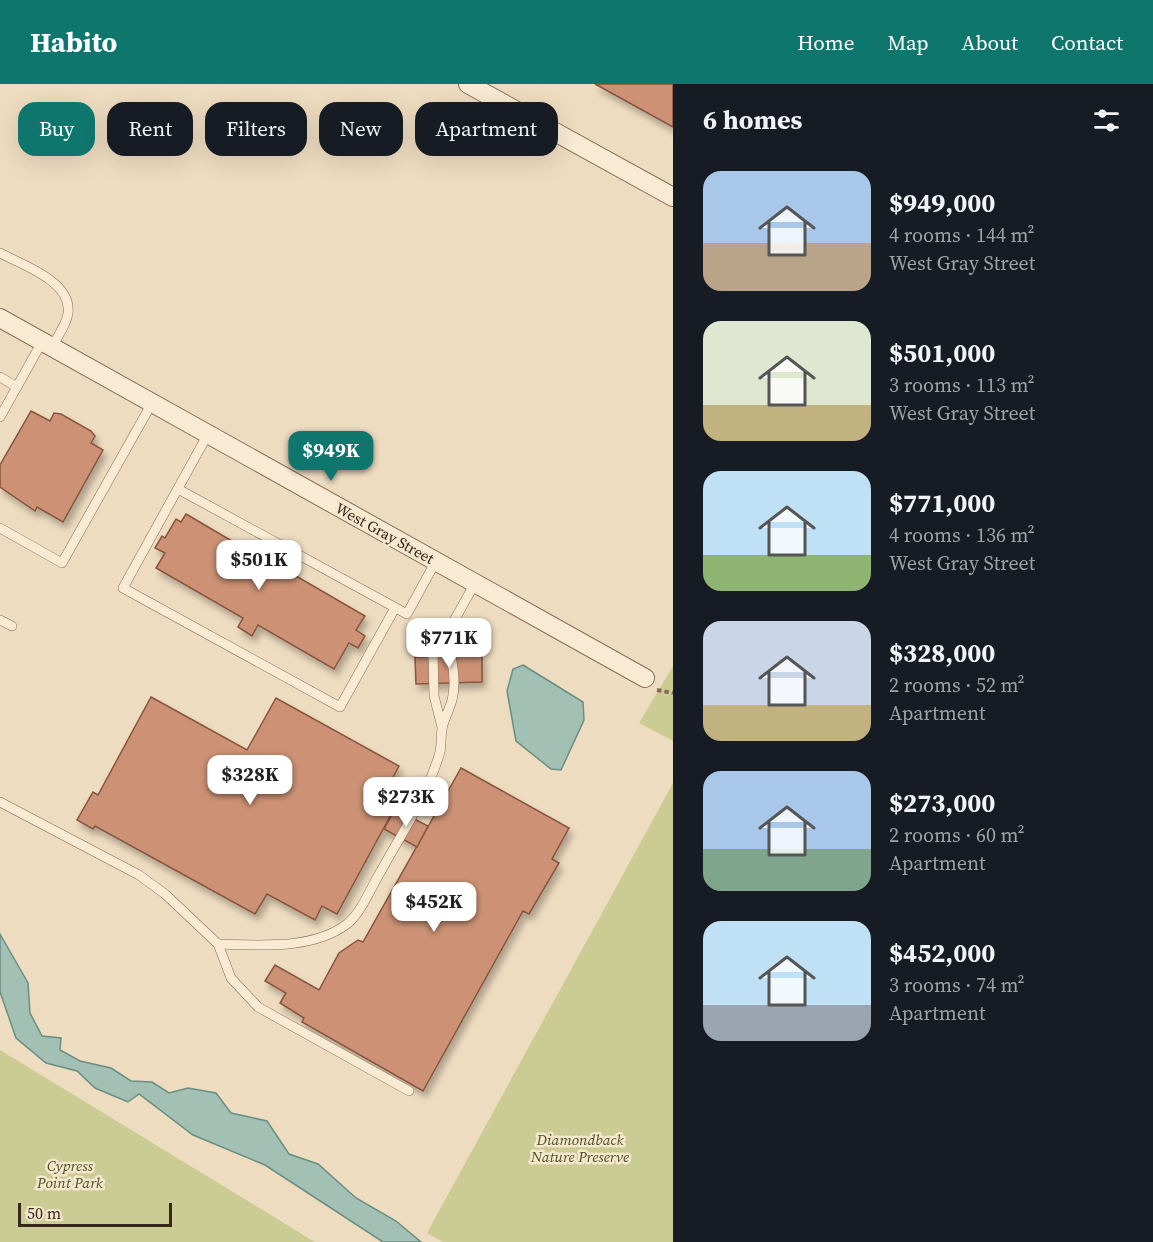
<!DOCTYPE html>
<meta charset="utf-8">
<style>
:root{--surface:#171b24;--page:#242831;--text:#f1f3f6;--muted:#9ea1a6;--accent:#0f766e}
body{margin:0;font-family:"Source Serif 4",serif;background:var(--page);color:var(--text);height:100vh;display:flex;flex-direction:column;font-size:22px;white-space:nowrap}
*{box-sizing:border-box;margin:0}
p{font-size:20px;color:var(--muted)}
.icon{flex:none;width:33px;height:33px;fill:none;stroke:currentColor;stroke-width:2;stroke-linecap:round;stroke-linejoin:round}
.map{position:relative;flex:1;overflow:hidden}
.panel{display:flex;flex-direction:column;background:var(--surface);width:480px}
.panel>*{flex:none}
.hud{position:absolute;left:18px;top:18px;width:564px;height:54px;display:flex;gap:12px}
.scale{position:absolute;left:18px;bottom:15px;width:154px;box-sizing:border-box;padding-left:6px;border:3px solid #37271c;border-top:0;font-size:16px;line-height:21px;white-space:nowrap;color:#37271c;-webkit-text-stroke:4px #f6e7cf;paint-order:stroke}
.price{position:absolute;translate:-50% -51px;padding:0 14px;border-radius:12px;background:#fff;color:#222;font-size:20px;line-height:39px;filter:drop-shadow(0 2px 3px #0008)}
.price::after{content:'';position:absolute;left:50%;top:36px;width:18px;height:14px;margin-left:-9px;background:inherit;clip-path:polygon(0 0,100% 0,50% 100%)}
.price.selected{background:var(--accent);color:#fff}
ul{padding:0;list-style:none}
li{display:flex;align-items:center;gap:18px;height:150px;padding:0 30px}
li span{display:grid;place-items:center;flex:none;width:168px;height:120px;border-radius:18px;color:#555}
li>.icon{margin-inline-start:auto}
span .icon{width:72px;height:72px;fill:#fffc;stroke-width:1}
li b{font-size:26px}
h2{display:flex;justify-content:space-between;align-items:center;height:72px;padding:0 30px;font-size:26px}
.chip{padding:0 21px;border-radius:18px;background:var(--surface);box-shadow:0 6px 24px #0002;font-size:21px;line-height:54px}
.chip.selected{background:var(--accent);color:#fff}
header{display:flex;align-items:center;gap:36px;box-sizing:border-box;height:84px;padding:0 30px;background:var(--accent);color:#fff}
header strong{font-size:28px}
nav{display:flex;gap:33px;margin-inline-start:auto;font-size:21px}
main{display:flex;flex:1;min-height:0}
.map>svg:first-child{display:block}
</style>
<header>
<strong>Habito</strong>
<nav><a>Home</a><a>Map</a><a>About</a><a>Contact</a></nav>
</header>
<main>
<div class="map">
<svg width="673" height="1158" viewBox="0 0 673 1158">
<defs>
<filter id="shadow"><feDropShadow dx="3.5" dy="6" stdDeviation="3" flood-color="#0004"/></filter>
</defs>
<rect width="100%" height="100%" fill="#eedcc0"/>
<g fill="#cacc94">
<polygon points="673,582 673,657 639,639"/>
<polygon points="673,699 673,1158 443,1158 427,1149"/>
<polygon points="0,966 315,1158 0,1158"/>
</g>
<g fill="#a3c0b5" stroke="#6a8e82" stroke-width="1.5">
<polygon points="523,581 583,618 584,636 561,686 551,685 516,657 507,607 513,585"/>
<polygon points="0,850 28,899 30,929 42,952 61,954 60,966 80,977 111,984 131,997 152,998 169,1009 188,1004 216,1009 231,1029 267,1037 289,1070 318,1080 356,1114 396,1137 421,1158 383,1158 265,1081 193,1051 139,1010 128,1018 95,1004 77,987 46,979 16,954 0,908"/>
</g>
<g fill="#cd9275" stroke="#87543d" stroke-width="1.5" filter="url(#shadow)">
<polygon points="595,0 673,0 673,43"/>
<polygon points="31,327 50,337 54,329 61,330 91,347 95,352 91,359 103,366 63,438 37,423 35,427 0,403 0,381"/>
<polygon points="186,430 254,470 260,460 282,473 277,481 365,532 356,546 365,552 358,564 349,559 334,585 258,541 252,552 238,543 243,534 156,484 165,469 155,464 162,452 165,454 176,435 181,438"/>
<polygon points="482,571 482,598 416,600 415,573"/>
<polygon points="151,613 247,666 276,614 399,682 392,695 406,703 337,830 322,822 315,836 267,810 255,830 95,742 93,745 77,736 93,708 98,711"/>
<polygon points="461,684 569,744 552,775 559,779 529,830 523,827 423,1007 302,938 304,934 280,919 286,909 265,897 275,881 319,906 339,869 358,856 363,858"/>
<polygon points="395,725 428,742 417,763 384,745"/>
</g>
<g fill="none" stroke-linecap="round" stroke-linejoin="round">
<defs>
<g id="service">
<path d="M0,169c22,12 72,28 68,60 -1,11 -11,24 -16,34"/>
<polyline points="0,293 17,303"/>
<polyline points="0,333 42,258"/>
<polyline points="208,350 123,504 340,623 395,524"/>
<polyline points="178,405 407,530 436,477"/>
<polyline points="0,444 62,479 152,319"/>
<polyline points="0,536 12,542"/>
<polyline points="442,643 434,612 433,568 445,553 475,499"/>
<polyline points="0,718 139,791 165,810 218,860 231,894 258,923 409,1007"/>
<path d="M218,860c41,1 95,6 129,-20 15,-12 24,-37 34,-53 21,-38 47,-77 59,-119 2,-8 0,-18 3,-27 2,-8 7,-17 9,-25 5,-18 0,-46 -7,-63"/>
</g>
<g id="minor">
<polyline points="468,0 673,113"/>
<polyline points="0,234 645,594"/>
</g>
</defs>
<use href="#service" stroke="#876d58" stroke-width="10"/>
<use href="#minor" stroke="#876d58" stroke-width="20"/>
<polyline stroke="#876d58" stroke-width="4" stroke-dasharray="4.5 3" stroke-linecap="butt" points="657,606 673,609"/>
<use href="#service" stroke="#f9ead3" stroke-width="9"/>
<use href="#minor" stroke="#f9ead3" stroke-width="18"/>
</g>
<g text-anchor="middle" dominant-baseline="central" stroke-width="5" stroke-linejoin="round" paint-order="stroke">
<g font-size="15" fill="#37271c" stroke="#f6e7cf">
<text transform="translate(385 449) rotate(29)">West Gray Street</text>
</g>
<g font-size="15" font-style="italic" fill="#4b5323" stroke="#f6e7cf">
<text x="580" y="1055">Diamondback<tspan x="580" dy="17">Nature Preserve</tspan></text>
<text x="70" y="1081">Cypress<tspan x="70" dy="17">Point Park</tspan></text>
</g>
</g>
</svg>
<div class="scale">50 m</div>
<b class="price selected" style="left:331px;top:398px">$949K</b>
<b class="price" style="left:259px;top:507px">$501K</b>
<b class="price" style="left:449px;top:585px">$771K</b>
<b class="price" style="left:250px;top:722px">$328K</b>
<b class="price" style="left:406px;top:744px">$273K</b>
<b class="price" style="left:434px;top:849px">$452K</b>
<div class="hud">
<a class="chip selected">Buy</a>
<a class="chip">Rent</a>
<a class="chip">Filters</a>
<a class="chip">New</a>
<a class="chip">Apartment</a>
</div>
</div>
<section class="panel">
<h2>6 homes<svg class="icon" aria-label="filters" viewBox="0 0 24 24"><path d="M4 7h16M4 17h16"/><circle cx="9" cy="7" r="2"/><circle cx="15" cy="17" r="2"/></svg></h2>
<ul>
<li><span style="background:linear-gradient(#a9c7e8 60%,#b9a48a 0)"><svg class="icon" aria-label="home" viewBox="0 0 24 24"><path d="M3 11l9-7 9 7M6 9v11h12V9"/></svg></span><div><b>$949,000</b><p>4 rooms · 144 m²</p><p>West Gray Street</p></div></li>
<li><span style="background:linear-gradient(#dfe7d0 70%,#c2b280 0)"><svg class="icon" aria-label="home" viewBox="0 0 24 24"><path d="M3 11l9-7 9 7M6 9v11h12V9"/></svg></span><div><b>$501,000</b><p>3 rooms · 113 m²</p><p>West Gray Street</p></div></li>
<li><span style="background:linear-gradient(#bfe0f5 70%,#8fb573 0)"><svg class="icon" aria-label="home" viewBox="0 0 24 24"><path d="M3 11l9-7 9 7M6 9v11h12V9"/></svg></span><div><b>$771,000</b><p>4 rooms · 136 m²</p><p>West Gray Street</p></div></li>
<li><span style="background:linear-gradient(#c9d6e8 70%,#c2b280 0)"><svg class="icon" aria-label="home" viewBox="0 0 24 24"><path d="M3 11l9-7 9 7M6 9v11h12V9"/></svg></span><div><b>$328,000</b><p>2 rooms · 52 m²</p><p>Apartment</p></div></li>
<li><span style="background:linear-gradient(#a9c7e8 65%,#7fa58c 0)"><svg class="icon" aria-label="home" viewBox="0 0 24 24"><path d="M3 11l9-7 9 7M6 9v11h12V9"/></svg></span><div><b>$273,000</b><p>2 rooms · 60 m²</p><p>Apartment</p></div></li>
<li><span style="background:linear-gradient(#bfe0f5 70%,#9aa5b1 0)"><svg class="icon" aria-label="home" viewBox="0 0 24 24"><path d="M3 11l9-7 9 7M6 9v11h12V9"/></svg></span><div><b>$452,000</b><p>3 rooms · 74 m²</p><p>Apartment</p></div></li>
</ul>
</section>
</main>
